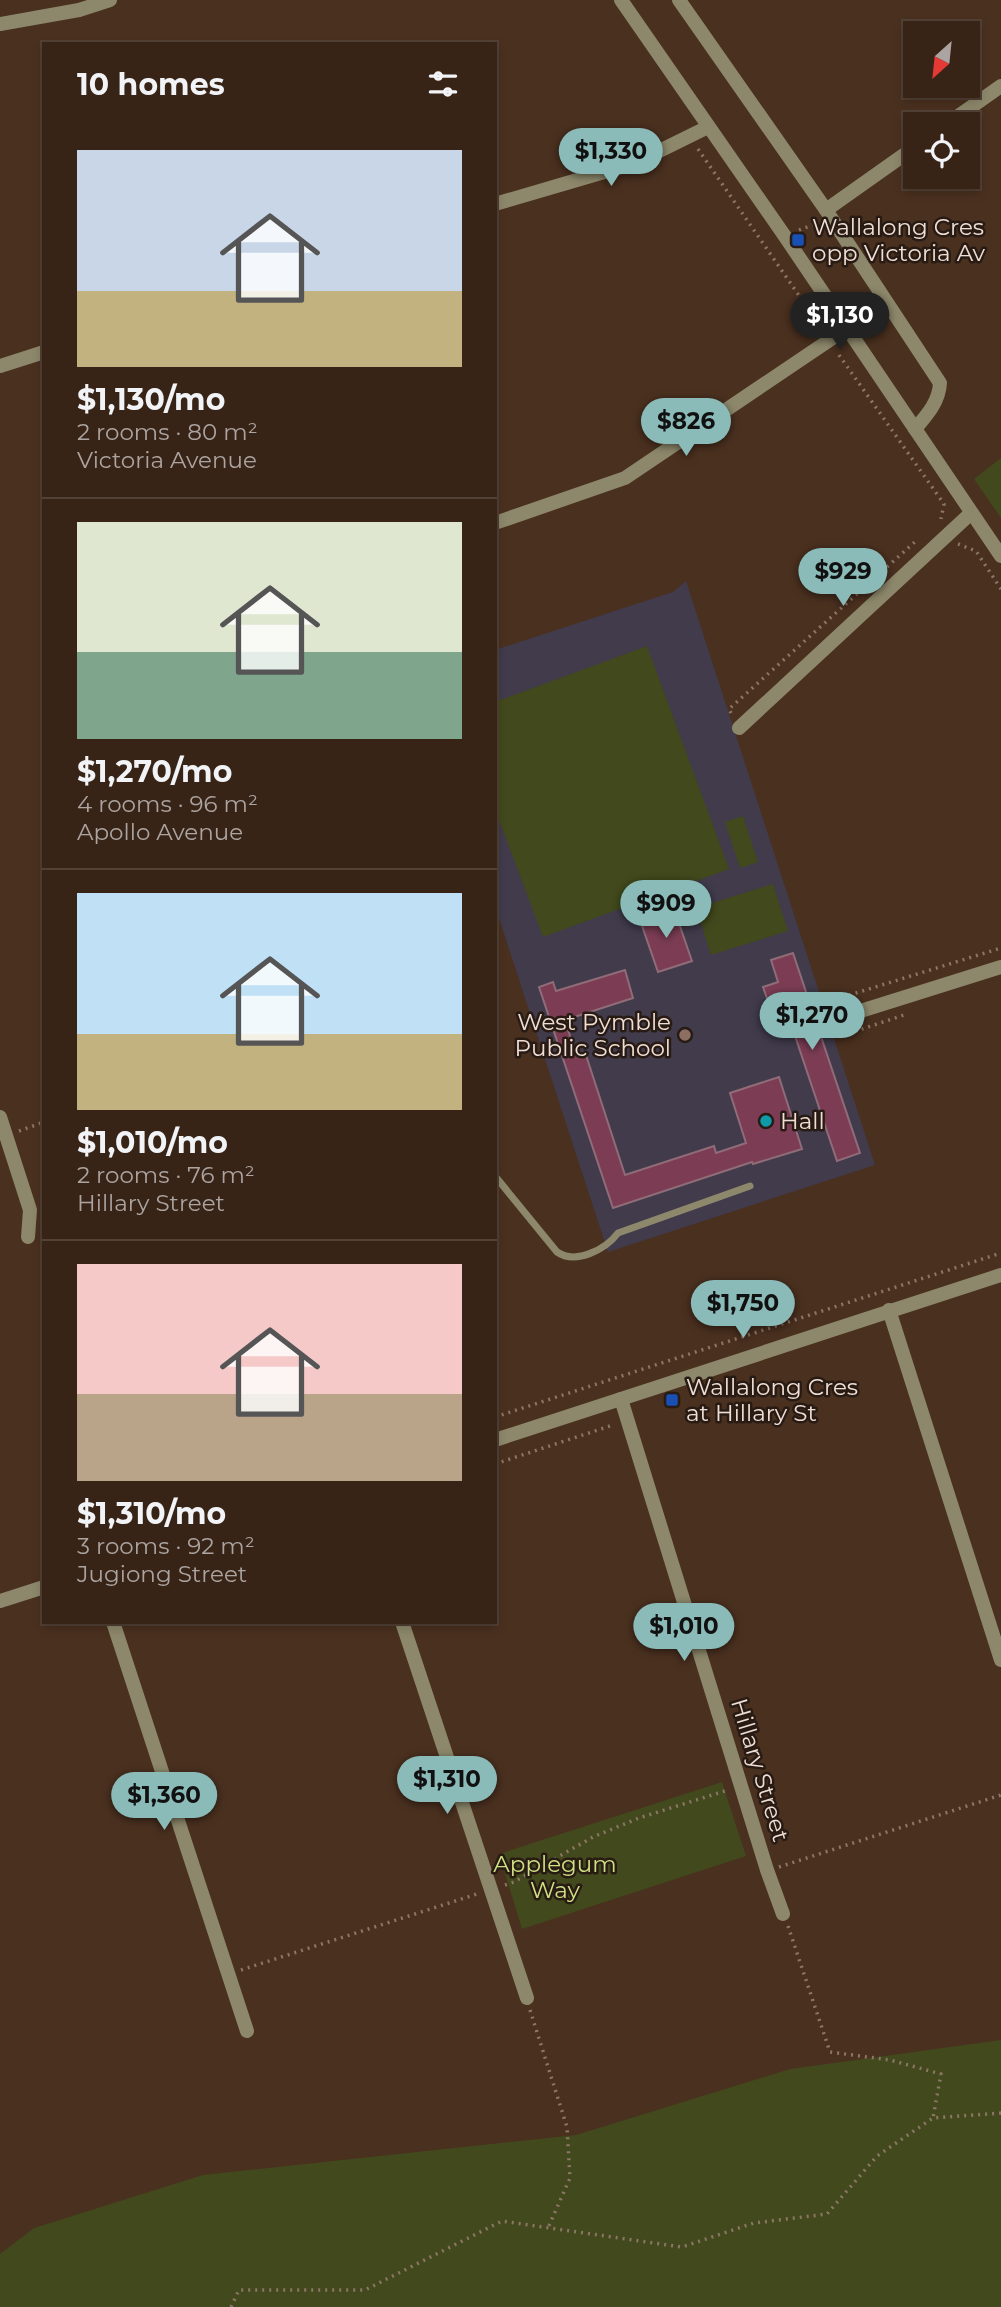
<!DOCTYPE html>
<meta charset="utf-8">
<style>
:root{--surface:#382417;--page:#3f2c20;--text:#f1f3f6;--muted:#aba4a1;--line:#524136;--accent:#8bbbb9}
body{margin:0;font-family:Montserrat,sans-serif;background:var(--page);color:var(--text);height:100vh;display:flex;flex-direction:column;font-size:26px;white-space:nowrap}
*{box-sizing:border-box;margin:0}
p{font-size:23px;color:var(--muted)}
.icon{flex:none;width:38px;height:38px;fill:none;stroke:currentColor;stroke-width:2;stroke-linecap:round;stroke-linejoin:round}
.map{position:relative;flex:1;overflow:hidden}
.details{position:absolute;left:42px;top:42px;width:455px;height:1582px;display:flex;flex-direction:column;background:var(--surface);border-radius:0px;box-shadow:0 4px 10px #0003,0 0 0 2px var(--line)}
.details>*{flex:none}
.needle{width:46px;rotate:207deg}
.tools{position:absolute;left:903px;top:21px;display:grid;gap:14px}
.tools a{display:grid;place-items:center;width:77px;height:77px;border-radius:0px;background:var(--surface);box-shadow:0 4px 10px #0003,0 0 0 2px var(--line);font-size:35px}
.price{position:absolute;translate:-50% -60px;padding:0 16px;border-radius:24px;background:var(--accent);color:#111;font-size:23px;line-height:46px;filter:drop-shadow(0 2px 4px #0008)}
.price::after{content:'';position:absolute;left:50%;top:42px;width:21px;height:16px;margin-left:-10px;background:inherit;clip-path:polygon(0 0,100% 0,50% 100%)}
.price.on{background:#222;color:#fff}
ul{padding:0;list-style:none}
li{display:grid;align-content:center;gap:14px;height:371px;padding:0 35px}
li+li{border-top:2px solid var(--line)}
li span{display:grid;place-items:center;height:217px;border-radius:0px;color:#555}
li>.icon{margin-inline-start:auto}
span .icon{width:126px;height:126px;fill:#fffc;stroke-width:1}
li b{font-size:30px}
h2{display:flex;justify-content:space-between;align-items:center;height:84px;padding:0 35px;font-size:30px}
.map>svg:first-child{display:block}
</style>
<div class="map">
<svg width="1001" height="2307" viewBox="0 0 1001 2307">
<rect width="100%" height="100%" fill="#4a301f"/>
<polygon fill="#413b4c" points="686,581 875,1165 608,1252 495,906 495,650 673,592"/>
<g fill="#42491c">
<polygon points="1001,458 1001,518 974,479"/>
<polygon points="647,646 729,869 543,937 495,809 495,702"/>
<polygon points="743,816 758,862 740,868 725,822"/>
<polygon points="773,884 788,931 711,955 696,908"/>
<polygon points="722,1782 746,1856 522,1929 499,1854"/>
<polygon points="1001,2040 1001,2307 0,2307 0,2254 34,2228 203,2175 576,2135 790,2069"/>
</g>
<g fill="#7c3d54" stroke="#8f6c77" stroke-width="2">
<polygon points="674,909 692,961 658,972 640,920"/>
<polygon points="793,953 860,1153 837,1161 789,1018 783,1020 781,1012 773,1015 763,987 778,982 771,960"/>
<polygon points="625,970 633,998 565,1020 576,1055 585,1052 625,1175 714,1146 716,1153 746,1143 730,1093 779,1077 802,1149 753,1164 752,1162 613,1208 539,987 553,982 556,991"/>
</g>
<g fill="none" stroke-linecap="round" stroke-linejoin="round">
<g stroke="#8c7667" stroke-width="3.5" stroke-dasharray="2 5" stroke-linecap="butt">
<polyline points="698,149 820,326"/>
<polyline points="799,230 818,223"/>
<polyline points="839,355 944,504 941,519"/>
<polyline points="958,544 976,551 1001,589"/>
<polyline points="731,713 729,709 917,540"/>
<polyline points="828,1007 827,1002 1001,948"/>
<polyline points="837,1034 838,1037 907,1014"/>
<polyline points="19,1131 44,1122"/>
<polyline points="495,1417 1001,1253"/>
<polyline points="495,1464 613,1425"/>
<polyline points="779,1867 1001,1795"/>
<polyline points="505,1885 514,1882 593,1837 639,1818 728,1790"/>
<polyline points="788,1926 830,2052 890,2060 941,2074 933,2118"/>
<polyline points="241,1970 477,1894"/>
<polyline points="530,2010 567,2127 570,2178 548,2228"/>
<polyline points="231,2307 239,2290 365,2290 502,2221 682,2247 754,2223 827,2214 877,2156 933,2118 1001,2113"/>
</g>
<path stroke="#8d886b" stroke-width="7" d="M495,1176l62,76c19,13 49,-3 61,-19l132,-47"/>
<g stroke="#8d886b" stroke-width="14">
<polyline points="621,0 784,235 1001,556"/>
<path d="M679,0l147,210 114,173c-1,19 -13,32 -25,46"/>
<polyline points="0,24 79,10 110,0"/>
<polyline points="947,124 1001,86"/>
<polyline points="495,204 635,163 708,127"/>
<polyline points="826,210 915,147"/>
<polyline points="0,366 44,352"/>
<polyline points="495,523 625,478 846,329"/>
<polyline points="739,728 971,513"/>
<polyline points="832,1020 1001,967"/>
<polyline points="0,1117 30,1210 28,1237"/>
<polyline points="889,1310 1001,1660"/>
<polyline points="621,1399 767,1870 783,1914"/>
<polyline points="495,1440 1001,1275"/>
<polyline points="0,1601 44,1587"/>
<polyline points="113,1622 247,2031"/>
<polyline points="402,1622 527,1998"/>
</g>
</g>
<g fill="#1a4fb4" stroke="#271b14" stroke-width="2.5">
<rect x="791" y="233" width="14" height="14" rx="3.5"/>
<rect x="665" y="1393" width="14" height="14" rx="3.5"/>
</g>
<circle fill="#8d6e63" stroke="#271b14" stroke-width="2.5" cx="685" cy="1035" r="7"/>
<circle fill="#0f9aa8" stroke="#271b14" stroke-width="2.5" cx="766" cy="1121" r="7"/>
<g text-anchor="middle" dominant-baseline="central" stroke-width="5" stroke-linejoin="round" paint-order="stroke">
<g font-size="23" fill="#f0ded4" stroke="#271b14" text-anchor="start">
<text x="812" y="227">Wallalong Cres<tspan x="812" dy="26">opp Victoria Av</tspan></text>
<text x="671" y="1022" text-anchor="end">West Pymble<tspan x="671" dy="26">Public School</tspan></text>
<text x="780" y="1121">Hall</text>
<text x="686" y="1387">Wallalong Cres<tspan x="686" dy="26">at Hillary St</tspan></text>
</g>
<g font-size="23" fill="#f0ded4" stroke="#271b14">
<text transform="translate(760 1770) rotate(73)">Hillary Street</text>
</g>
<g font-size="23" fill="#cedf80" stroke="#271b14">
<text x="555" y="1864">Applegum<tspan x="555" dy="26">Way</tspan></text>
</g>
</g>
</svg>
<div class="tools">
<a><svg class="needle" viewBox="-14 -14 28 28"><path d="M0-13l5 13h-10z" fill="#e53935"/><path d="M0 13l5-13h-10z" fill="#aba4a1"/></svg></a>
<a><svg class="icon" aria-label="locate" viewBox="0 0 24 24"><circle cx="12" cy="12" r="6"/><path d="M12 2v4M12 18v4M2 12h4M18 12h4"/></svg></a>
</div>
<b class="price" style="left:611px;top:188px">$1,330</b>
<b class="price on" style="left:840px;top:352px">$1,130</b>
<b class="price" style="left:686px;top:458px">$826</b>
<b class="price" style="left:843px;top:608px">$929</b>
<b class="price" style="left:666px;top:940px">$909</b>
<b class="price" style="left:812px;top:1052px">$1,270</b>
<b class="price" style="left:743px;top:1340px">$1,750</b>
<b class="price" style="left:684px;top:1663px">$1,010</b>
<b class="price" style="left:447px;top:1816px">$1,310</b>
<b class="price" style="left:164px;top:1832px">$1,360</b>
<section class="details">
<h2>10 homes<svg class="icon" aria-label="filters" viewBox="0 0 24 24"><path d="M4 7h16M4 17h16"/><circle cx="9" cy="7" r="2"/><circle cx="15" cy="17" r="2"/></svg></h2>
<ul>
<li><span style="background:linear-gradient(#c9d6e8 65%,#c2b280 0)"><svg class="icon" aria-label="home" viewBox="0 0 24 24"><path d="M3 11l9-7 9 7M6 9v11h12V9"/></svg></span><div><b>$1,130/mo</b><p>2 rooms · 80 m²</p><p>Victoria Avenue</p></div></li>
<li><span style="background:linear-gradient(#dfe7d0 60%,#7fa58c 0)"><svg class="icon" aria-label="home" viewBox="0 0 24 24"><path d="M3 11l9-7 9 7M6 9v11h12V9"/></svg></span><div><b>$1,270/mo</b><p>4 rooms · 96 m²</p><p>Apollo Avenue</p></div></li>
<li><span style="background:linear-gradient(#bfe0f5 65%,#c2b280 0)"><svg class="icon" aria-label="home" viewBox="0 0 24 24"><path d="M3 11l9-7 9 7M6 9v11h12V9"/></svg></span><div><b>$1,010/mo</b><p>2 rooms · 76 m²</p><p>Hillary Street</p></div></li>
<li><span style="background:linear-gradient(#f6c9c9 60%,#b9a48a 0)"><svg class="icon" aria-label="home" viewBox="0 0 24 24"><path d="M3 11l9-7 9 7M6 9v11h12V9"/></svg></span><div><b>$1,310/mo</b><p>3 rooms · 92 m²</p><p>Jugiong Street</p></div></li>
</ul>
</section>
</div>
